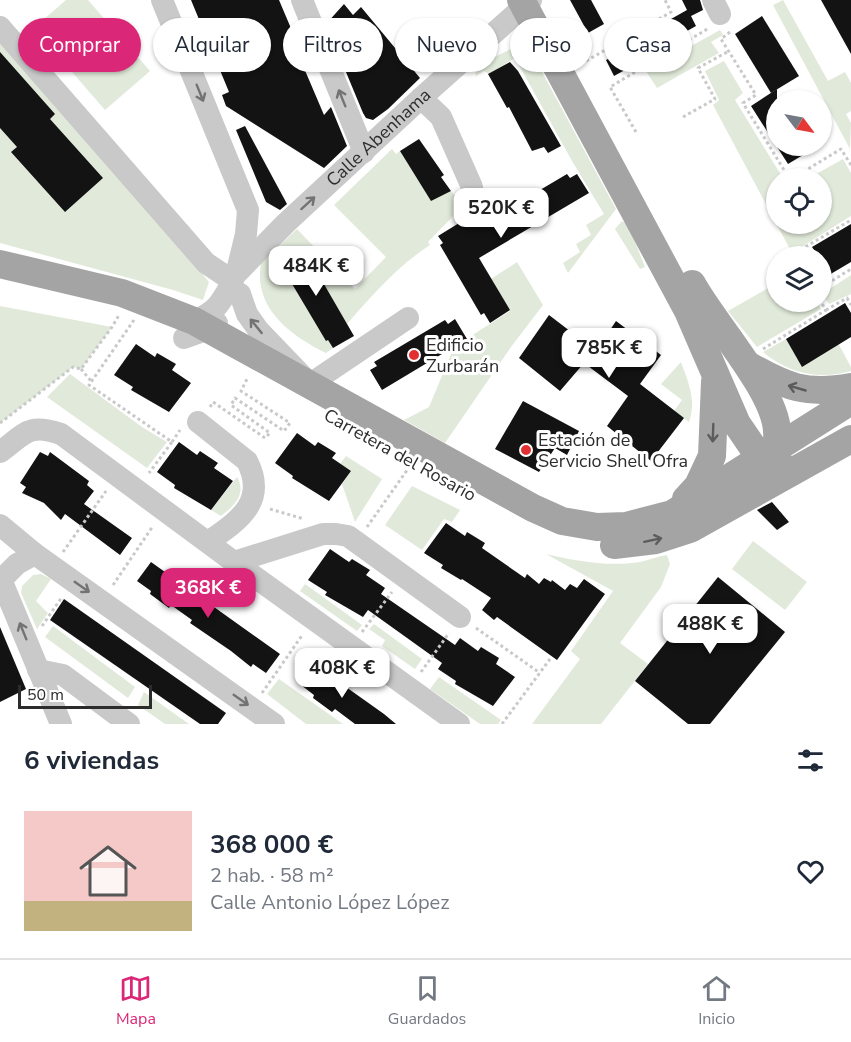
<!DOCTYPE html>
<html lang="es">
<meta charset="utf-8">
<style>
:root{--surface:#fff;--page:#f2f2f3;--text:#1f2937;--muted:#747a83;--line:#e0e1e3;--accent:#db2777}
body{margin:0;font-family:"Nunito Sans",sans-serif;background:var(--page);color:var(--text);height:100vh;display:flex;flex-direction:column;font-size:22px;white-space:nowrap}
*{box-sizing:border-box;margin:0}
p{font-size:20px;color:var(--muted)}
.icon{flex:none;width:33px;height:33px;fill:none;stroke:currentColor;stroke-width:2;stroke-linecap:round;stroke-linejoin:round}
.map{position:relative;height:724px;overflow:hidden}
.panel{display:flex;flex-direction:column;background:var(--surface);flex:1}
.panel>*{flex:none}
.top-card{position:absolute;left:18px;top:18px;width:816px;height:54px;display:flex;gap:12px}
.needle{width:39px;rotate:122deg}
.buttons{position:absolute;left:766px;top:90px;display:grid;gap:12px}
.buttons a{display:grid;place-items:center;width:66px;height:66px;border-radius:50%;background:var(--surface);box-shadow:0 2px 4px #0004;font-size:30px}
.scale{position:absolute;left:18px;bottom:15px;width:134px;box-sizing:border-box;padding-left:6px;border:3px solid #2c2c2c;border-top:0;font-size:16px;line-height:21px;white-space:nowrap;color:#2c2c2c;-webkit-text-stroke:4px #fff;paint-order:stroke}
.price{position:absolute;translate:-50% -51px;padding:0 14px;border-radius:12px;background:#fff;color:#222;font-size:20px;line-height:39px;filter:drop-shadow(0 2px 3px #0008)}
.price::after{content:'';position:absolute;left:50%;top:36px;width:18px;height:14px;margin-left:-9px;background:inherit;clip-path:polygon(0 0,100% 0,50% 100%)}
.price.current{background:var(--accent);color:#fff}
ul{padding:0;list-style:none}
li{display:flex;align-items:center;gap:18px;height:150px;padding:0 24px}
li span{display:grid;place-items:center;flex:none;width:168px;height:120px;border-radius:0px;color:#555}
li>.icon{margin-inline-start:auto}
span .icon{width:72px;height:72px;fill:#fffc;stroke-width:1}
li b{font-size:26px}
h2{display:flex;justify-content:space-between;align-items:center;height:72px;padding:0 24px;font-size:26px}
.tag{padding:0 21px;border-radius:27px;background:var(--surface);box-shadow:0 2px 4px #0004;font-size:21px;line-height:54px}
.tag.current{background:var(--accent);color:#fff}
.dock{display:flex;justify-content:space-around;align-items:center;height:84px;border-top:2px solid var(--line);background:var(--surface);font-size:16px;color:var(--muted)}
.dock a{display:grid;justify-items:center;gap:3px}
.dock .current{color:var(--accent)}
.map>svg:first-child{display:block}
</style>
<div class="map">
<svg width="851" height="724" viewBox="0 0 851 724">
<rect width="100%" height="100%" fill="#fff"/>
<g fill="#e1eada">
<polygon points="66,0 88,0 150,71 105,110 34,28"/>
<polygon points="783,0 828,81 845,72 851,83 851,111 846,114 851,123 850,149 773,5"/>
<polygon points="0,27 209,282 203,300 173,290 0,243"/>
<polygon points="720,30 723,35 711,42 719,53 657,88 646,71"/>
<polygon points="521,44 528,46 616,209 568,273 563,263 580,252 576,244 591,235 586,225 604,214 572,161 515,58 489,74 484,71 476,76 474,67"/>
<polygon points="724,61 743,93 735,100 783,178 777,178 777,224 822,224 822,178 809,178 843,159 851,173 851,216 792,253 713,105 719,100 705,71"/>
<path d="M392,149l4,5 4,-3 31,49 20,-9 12,15 -35,36 2,3c-32,21 -57,49 -83,79l-45,-78 -21,12 3,7 -2,2 7,12 2,-1 42,70 -7,5c-36,-18 -73,-45 -65,-90l36,-34 58,60 31,-32 -52,-52z"/>
<polygon points="622,221 628,224 645,267 640,269 615,229"/>
<polygon points="517,262 543,305 511,347 445,443 404,420 429,407 454,347 510,311 491,279"/>
<polygon points="851,275 851,294 829,304 822,294"/>
<polygon points="777,283 777,302 817,302 821,309 757,347 728,311"/>
<polygon points="0,306 112,327 81,369 73,367 0,423"/>
<path d="M786,339l16,27 35,-25 14,26v4c-32,9 -62,3 -88,-19z"/>
<path d="M681,362c7,20 16,38 8,60l-15,-11 8,-11 -21,-16z"/>
<polygon points="70,374 142,427 167,442 147,468 47,397"/>
<polygon points="346,456 382,479 355,522 342,484 351,471 340,464"/>
<path d="M237,477c10,17 -3,29 -16,39l-10,-6z"/>
<polygon points="412,486 460,510 452,522 444,519 422,550 385,525"/>
<polygon points="753,541 807,582 785,610 732,569"/>
<path d="M546,554c30,7 62,13 94,8 9,-2 18,-6 27,-7l3,9 -9,23 -41,56 28,21 -47,60h-69l48,-65 -9,-8 42,-60z"/>
<polygon points="41,574 51,579 36,601 48,613 37,629 21,593 22,586 33,575"/>
<polygon points="305,584 362,625 357,631 300,591"/>
<polygon points="374,624 422,659 415,669 382,646 385,640 369,629"/>
<polygon points="53,626 135,687 128,698 45,637"/>
<polygon points="439,677 501,720 498,724 480,724 430,689"/>
<polygon points="279,679 343,724 306,724 267,694"/>
<polygon points="144,692 189,724 165,724 138,705"/>
</g>
<g fill="#131313">
<polygon points="191,0 279,0 301,52 298,54 324,115 331,107 347,146 324,168 226,106 222,95 229,92"/>
<polygon points="570,0 591,0 604,24 588,33"/>
<polygon points="682,0 700,0 703,10 691,16 696,26 655,49 646,33 687,10"/>
<polygon points="821,0 851,0 851,54"/>
<polygon points="344,4 353,15 361,7 420,78 388,109 373,120 366,118 363,113 326,24"/>
<polygon points="762,16 799,76 771,93 735,34"/>
<polygon points="648,38 656,53 614,76 606,60"/>
<polygon points="0,52 55,114 50,119 103,178 65,212 11,152 17,147 0,128"/>
<polygon points="510,62 518,71 561,146 548,153 544,147 532,151 509,107 507,108 488,74"/>
<polygon points="777,89 777,146 818,146 788,164 751,106"/>
<polygon points="245,126 287,204 280,210 266,202 236,130"/>
<polygon points="419,139 444,175 441,177 451,191 431,201 400,151"/>
<polygon points="567,174 570,178 577,174 589,193 479,258 510,310 490,323 484,313 481,315 440,245 443,243 438,236 464,220 462,217 477,207 486,222"/>
<polygon points="851,224 851,262 829,275 822,263 822,256 818,256 812,247"/>
<polygon points="302,246 354,336 333,348 328,340 326,341 282,267 284,265 280,259"/>
<polygon points="845,303 851,313 851,337 802,367 786,339"/>
<polygon points="549,315 596,351 616,321 661,355 640,384 684,418 651,461 607,426 628,396 584,363 560,391 519,358"/>
<polygon points="455,319 467,339 382,390 370,370 377,366 374,362 445,320 448,324"/>
<polygon points="136,344 155,357 157,353 176,364 172,370 191,383 169,412 131,390 133,387 114,375"/>
<polygon points="523,401 579,431 567,455 555,448 539,472 495,449"/>
<polygon points="297,433 315,446 318,442 336,453 332,458 351,471 329,501 292,478 293,476 275,463"/>
<polygon points="179,442 197,455 200,451 218,463 214,468 233,481 211,510 174,488 175,485 157,472"/>
<polygon points="40,452 48,456 50,452 89,481 87,485 94,491 84,504 132,538 120,555 65,514 61,520 44,503 22,493 26,487 20,483"/>
<polygon points="772,502 789,522 777,530 757,510"/>
<polygon points="446,523 465,536 467,532 485,543 482,548 525,578 527,574 539,584 544,578 551,582 552,580 565,590 570,584 577,588 584,579 605,594 557,660 497,617 494,620 482,610 491,598 462,579 461,580 441,568 443,565 424,553"/>
<polygon points="330,549 349,562 352,559 370,570 366,575 385,588 381,594 455,645 460,638 478,651 481,647 499,658 496,664 515,677 493,706 455,684 456,681 438,669 442,663 368,610 363,617 325,595 327,592 308,580"/>
<polygon points="151,562 280,654 266,673 253,664 251,667 231,651 190,623 192,620 171,605 169,608 150,594 151,591 137,581"/>
<polygon points="718,577 785,632 710,724 688,724 635,681"/>
<polygon points="64,599 226,713 218,724 200,724 50,620"/>
<polygon points="0,627 26,689 0,702"/>
<polygon points="315,665 384,714 396,724 355,724 335,709 332,712 313,698 314,695 301,685"/>
</g>
<g fill="none" stroke-linecap="round" stroke-linejoin="round">
<g stroke="#c9c9c9" stroke-width="3" stroke-dasharray="3 3" stroke-linecap="butt">
<polyline points="730,32 721,39 756,95 743,103 789,178"/>
<polyline points="581,64 671,12 665,0"/>
<polyline points="683,117 715,99 698,68 729,51"/>
<polyline points="636,132 610,87 709,28"/>
<polyline points="793,178 841,149 851,165"/>
<polyline points="803,249 808,256"/>
<polyline points="790,256 851,220"/>
<polyline points="771,267 777,264"/>
<polyline points="822,287 851,269"/>
<polyline points="826,310 847,298 851,305"/>
<polyline points="134,320 89,385 172,442 149,473"/>
<polyline points="763,349 826,310 821,302"/>
<polyline points="81,369 91,381"/>
<polyline points="210,407 213,402 265,438 270,433 231,405 235,398 284,431 290,423 241,391 248,377"/>
<polyline points="0,423 73,367 81,369 112,327 119,315"/>
<polyline points="172,442 180,430"/>
<polyline points="270,509 304,519"/>
<polyline points="367,527 410,466"/>
<polyline points="63,552 106,491"/>
<polyline points="113,585 153,526"/>
<polyline points="42,626 62,597"/>
<polyline points="476,628 540,673"/>
<polyline points="362,632 392,592"/>
<polyline points="421,672 449,633"/>
<polyline points="262,693 303,634"/>
<polyline points="502,724 550,659"/>
</g>
<g stroke="#c9c9c9" stroke-width="22">
<polyline points="162,0 248,210 246,234 237,271"/>
<polyline points="302,0 364,152"/>
<polyline points="713,0 720,14"/>
<path d="M0,27l206,236 27,18c-12,21 -15,30 -39,40"/>
<polyline points="421,98 441,117 472,187"/>
<path id="s1" d="M237,273l49,-50 135,-125 110,-98"/>
<polyline points="240,294 247,314 259,331 310,384 408,318"/>
<polyline points="184,338 209,329 217,323"/>
<path d="M198,422l49,39c21,41 -9,60 -39,81"/>
<path d="M0,452c26,-19 28,-29 61,-18l173,128 225,162"/>
<polyline points="0,525 35,554 274,724"/>
<polyline points="234,562 323,534 336,534 348,536 460,617"/>
<polyline points="0,577 61,724"/>
<polyline points="1,580 17,564 35,554"/>
<polyline points="38,670 63,675 129,724"/>
</g>
<g stroke="#a4a4a4" stroke-width="28">
<polyline points="521,0 688,311 737,424 752,446 763,455 779,462"/>
<polyline points="0,264 122,293 194,321 533,508 562,521 597,527 626,526 672,514 851,401"/>
<path d="M692,284c21,39 83,106 85,147 1,11 -1,21 -5,31"/>
<path d="M748,365c38,22 58,30 103,22"/>
<polyline points="686,499 698,486 712,456 715,382"/>
<polyline points="614,545 656,540 690,529 851,439"/>
</g>
</g>
<defs><path id="oneway-shaft" d="M-6 0H5M1.5-3L5.5 0L1.5 3" fill="none" stroke-width="1.6" stroke-linecap="round" stroke-linejoin="round" transform="scale(1.5)"/></defs>
<g stroke="#737373">
<use href="#oneway-shaft" transform="translate(200 93) rotate(68)"/>
<use href="#oneway-shaft" transform="translate(342 98) rotate(-112)"/>
<use href="#oneway-shaft" transform="translate(308 203) rotate(-42)"/>
<use href="#oneway-shaft" transform="translate(256 326) rotate(-129)"/>
<use href="#oneway-shaft" transform="translate(82 587) rotate(35)"/>
<use href="#oneway-shaft" transform="translate(23 631) rotate(-112)"/>
<use href="#oneway-shaft" transform="translate(241 700) rotate(35)"/>
</g>
<g stroke="#5c5c5c">
<use href="#oneway-shaft" transform="translate(797 388) rotate(-164)"/>
<use href="#oneway-shaft" transform="translate(713 433) rotate(92)"/>
<use href="#oneway-shaft" transform="translate(653 540) rotate(-12)"/>
</g>
<g fill="#e23032" stroke="#fff" stroke-width="2">
<circle cx="414" cy="355" r="6"/>
<circle cx="526" cy="450" r="6"/>
</g>
<g text-anchor="middle" dominant-baseline="central" stroke-width="6" stroke-linejoin="round" paint-order="stroke">
<g font-size="18" fill="#2c2c2c" stroke="#fff">
<text stroke="none"><textPath href="#s1" startOffset="196">Calle Abenhama</textPath></text>
<text transform="translate(400 455) rotate(29)">Carretera del Rosario</text>
</g>
<g font-size="18" fill="#2c2c2c" stroke="#fff" text-anchor="start">
<text x="426" y="345">Edificio<tspan x="426" dy="21">Zurbarán</tspan></text>
<text x="538" y="440">Estación de<tspan x="538" dy="21">Servicio Shell Ofra</tspan></text>
</g>
</g>
</svg>
<div class="buttons">
<a><svg class="needle" viewBox="-14 -14 28 28"><path d="M0-13l5 13h-10z" fill="#e53935"/><path d="M0 13l5-13h-10z" fill="#747a83"/></svg></a>
<a><svg class="icon" aria-label="locate" viewBox="0 0 24 24"><circle cx="12" cy="12" r="6"/><path d="M12 2v4M12 18v4M2 12h4M18 12h4"/></svg></a>
<a><svg class="icon" aria-label="layers" viewBox="0 0 24 24"><path d="M12 4l9 5-9 5-9-5zM3 14l9 5 9-5"/></svg></a>
</div>
<div class="scale">50 m</div>
<b class="price" style="left:501px;top:239px">520K €</b>
<b class="price" style="left:316px;top:297px">484K €</b>
<b class="price" style="left:609px;top:379px">785K €</b>
<b class="price current" style="left:208px;top:619px">368K €</b>
<b class="price" style="left:710px;top:655px">488K €</b>
<b class="price" style="left:342px;top:699px">408K €</b>
<div class="top-card">
<a class="tag current">Comprar</a>
<a class="tag">Alquilar</a>
<a class="tag">Filtros</a>
<a class="tag">Nuevo</a>
<a class="tag">Piso</a>
<a class="tag">Casa</a>
</div>
</div>
<section class="panel">
<h2>6 viviendas<svg class="icon" aria-label="filters" viewBox="0 0 24 24"><path d="M4 7h16M4 17h16"/><circle cx="9" cy="7" r="2"/><circle cx="15" cy="17" r="2"/></svg></h2>
<ul>
<li><span style="background:linear-gradient(#f6c9c9 75%,#c2b280 0)"><svg class="icon" aria-label="home" viewBox="0 0 24 24"><path d="M3 11l9-7 9 7M6 9v11h12V9"/></svg></span><div><b>368 000 €</b><p>2 hab. · 58 m²</p><p>Calle Antonio López López</p></div><svg class="icon" aria-label="heart" viewBox="0 0 24 24"><path d="M12 20l-8-8c-3-5 5-10 8-4 3-6 11-1 8 4z"/></svg></li>
</ul>
</section>
<nav class="dock">
<a class="current"><svg class="icon" aria-label="map" viewBox="0 0 24 24"><path d="M3 6l6-2 6 2 6-2v14l-6 2-6-2-6 2zM9 4v14M15 6v14"/></svg>Mapa</a>
<a><svg class="icon" aria-label="saved" viewBox="0 0 24 24"><path d="M7 4h10v16l-5-4-5 4z"/></svg>Guardados</a>
<a><svg class="icon" aria-label="home" viewBox="0 0 24 24"><path d="M3 11l9-7 9 7M6 9v11h12V9"/></svg>Inicio</a>
</nav>
